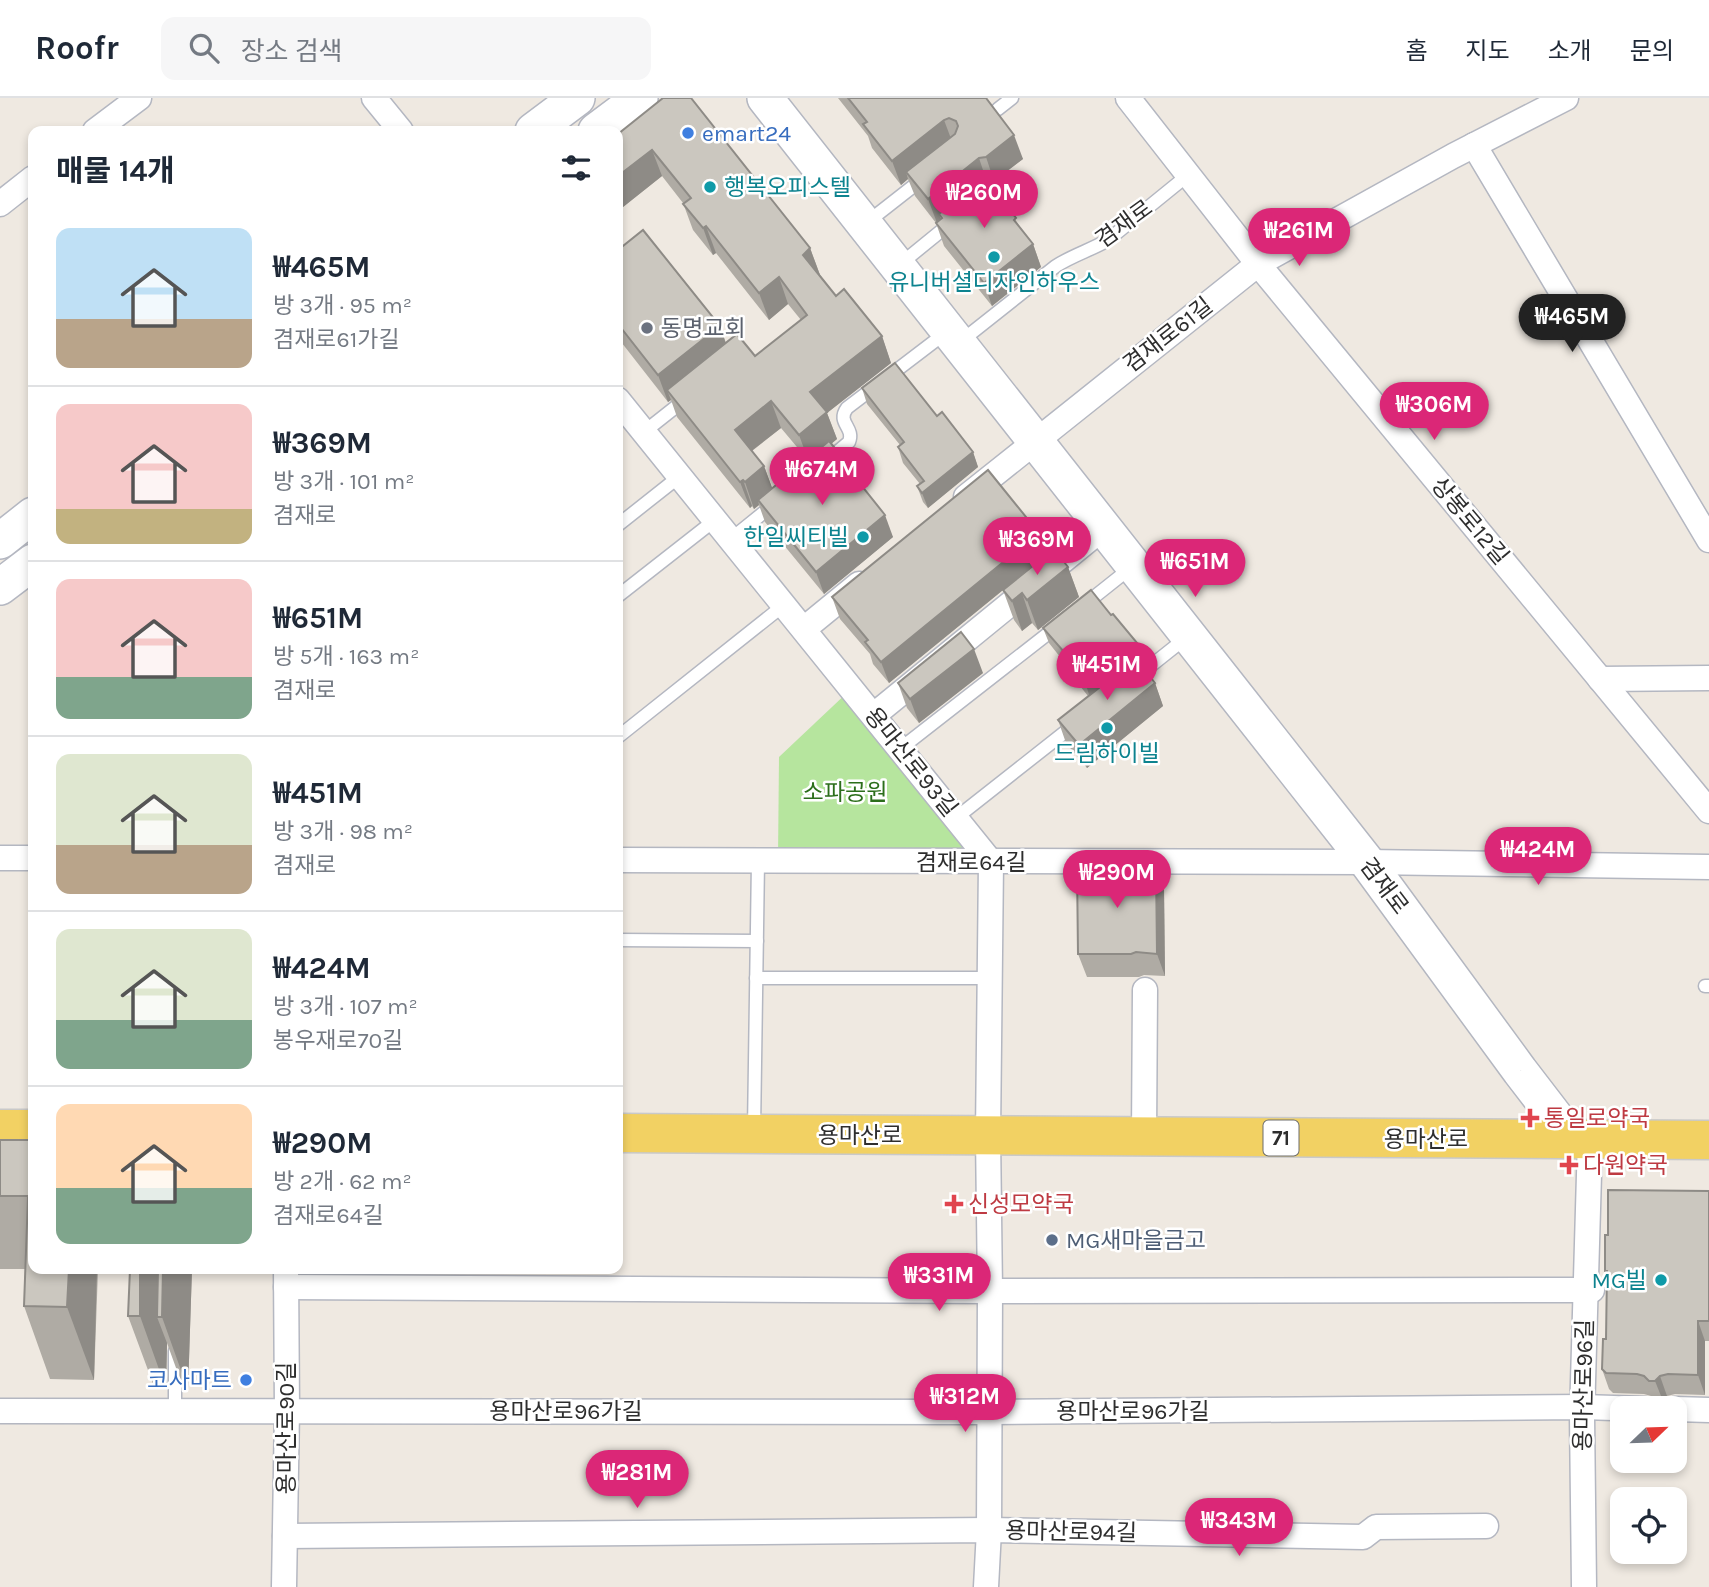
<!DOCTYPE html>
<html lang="ko">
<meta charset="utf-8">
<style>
:root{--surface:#fff;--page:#f6f6f7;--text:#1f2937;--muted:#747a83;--line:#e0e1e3;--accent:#db2777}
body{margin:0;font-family:Karla,"Noto Sans KR",sans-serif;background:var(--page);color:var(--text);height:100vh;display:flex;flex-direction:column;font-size:26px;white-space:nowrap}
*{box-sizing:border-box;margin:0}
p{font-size:23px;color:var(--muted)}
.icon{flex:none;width:38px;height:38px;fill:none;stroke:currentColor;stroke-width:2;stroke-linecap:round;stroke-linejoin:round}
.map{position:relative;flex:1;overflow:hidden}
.sheet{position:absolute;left:28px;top:28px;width:595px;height:1148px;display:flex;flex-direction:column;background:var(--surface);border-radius:14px;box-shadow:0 4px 10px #0003}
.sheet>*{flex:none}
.needle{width:46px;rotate:67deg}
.buttons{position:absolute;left:1610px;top:1298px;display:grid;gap:14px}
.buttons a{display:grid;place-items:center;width:77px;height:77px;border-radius:14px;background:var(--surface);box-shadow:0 4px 10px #0003;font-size:35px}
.price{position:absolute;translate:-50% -60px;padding:0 16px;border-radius:24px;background:var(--accent);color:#fff;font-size:23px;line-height:46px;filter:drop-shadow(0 2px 4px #0008)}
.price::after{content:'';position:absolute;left:50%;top:42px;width:21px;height:16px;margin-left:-10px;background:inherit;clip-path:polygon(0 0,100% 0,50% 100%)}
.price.current{background:#222;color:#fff}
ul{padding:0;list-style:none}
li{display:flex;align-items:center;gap:21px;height:175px;padding:0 28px}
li+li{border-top:2px solid var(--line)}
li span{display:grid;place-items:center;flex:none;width:196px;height:140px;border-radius:14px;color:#555}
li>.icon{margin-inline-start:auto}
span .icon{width:84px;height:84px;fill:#fffc;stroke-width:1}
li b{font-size:30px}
h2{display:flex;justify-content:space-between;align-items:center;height:84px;padding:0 28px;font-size:30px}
header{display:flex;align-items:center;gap:42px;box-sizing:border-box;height:98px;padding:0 35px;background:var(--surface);border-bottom:2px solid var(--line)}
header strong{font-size:33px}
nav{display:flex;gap:38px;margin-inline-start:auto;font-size:24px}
.search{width:490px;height:63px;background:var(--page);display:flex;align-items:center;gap:18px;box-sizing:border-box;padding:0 24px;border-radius:14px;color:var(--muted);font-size:26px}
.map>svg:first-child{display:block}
</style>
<header>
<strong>Roofr</strong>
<div class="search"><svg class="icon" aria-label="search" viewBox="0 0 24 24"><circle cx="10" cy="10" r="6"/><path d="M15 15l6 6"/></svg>장소 검색</div>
<nav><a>홈</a><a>지도</a><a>소개</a><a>문의</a></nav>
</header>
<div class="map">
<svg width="1709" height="1489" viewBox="0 0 1709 1489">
<rect width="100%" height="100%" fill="#efe9e1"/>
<polygon fill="#b6e59e" points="850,592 986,761 778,760 779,659"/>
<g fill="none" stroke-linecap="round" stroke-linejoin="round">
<defs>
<g id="service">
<polyline points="998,11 1012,0"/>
<polyline points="865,126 925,79"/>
<polyline points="898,168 952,124"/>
<path d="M960,244l96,-76c17,-11 35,-16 52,-26l80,-65"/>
<polyline points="644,334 687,300"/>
<path d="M825,364l24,-20c6,-15 -13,-19 -2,-34l101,-77"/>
<polyline points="618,427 680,378"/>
<polyline points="731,441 773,407"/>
<polyline points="618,498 715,422"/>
<polyline points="1084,507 1133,468"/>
<polyline points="1133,582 1187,539"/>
<polyline points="618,639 784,507"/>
<polyline points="900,651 1059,527"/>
<polyline points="956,720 1074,627"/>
<polyline points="618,842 757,843"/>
<polyline points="756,880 990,880"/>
<polyline points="1705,888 1709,888"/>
<polyline points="754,1032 758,763"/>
<polyline points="175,1313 175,1253"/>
</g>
<g id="minor">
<polyline points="374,0 401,33"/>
<polyline points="1128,0 1258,166 1709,713"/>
<polyline points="95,33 139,0"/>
<polyline points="1474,47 1709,442"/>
<polyline points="0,106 33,80"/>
<polyline points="618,302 991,764 988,1037 990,1193 989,1432 986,1489"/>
<polyline points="966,399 1258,166 1453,58 1566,0"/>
<polyline points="804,531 859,486"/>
<polyline points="1600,581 1709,580"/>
<polyline points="874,617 1103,430"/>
<polyline points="0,760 33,760"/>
<polyline points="618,762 1367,764 1709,769"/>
<polyline points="1144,1039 1145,892"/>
<polyline points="286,1189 990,1193 1592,1192"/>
<polyline points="1675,1311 1709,1312"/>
<polyline points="0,1313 989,1314 1583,1309 1644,1311"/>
<polyline points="285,1438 989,1432 1363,1439 1376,1429 1486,1428"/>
<polyline points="284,1489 287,1312 286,1171"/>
<polyline points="1584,1489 1582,1318 1590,1042"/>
</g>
<g id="secondary">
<polyline points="765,0 1367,764 1520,973 1573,1042"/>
<polyline points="533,33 577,0"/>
<polyline points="596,33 640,0"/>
<polyline points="0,443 33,417"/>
<polyline points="0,489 33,464"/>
</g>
<g id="primary">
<polyline points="0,1031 33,1031"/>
<polyline points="618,1035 1709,1042"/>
</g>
</defs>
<use href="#service" stroke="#b4b7c1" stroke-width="15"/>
<use href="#minor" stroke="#b4b7c1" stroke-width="27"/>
<use href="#secondary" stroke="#b4b7c1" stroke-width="38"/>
<use href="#primary" stroke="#c9c9c9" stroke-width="41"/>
<use href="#service" stroke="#fff" stroke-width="12"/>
<use href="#minor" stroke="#fff" stroke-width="24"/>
<use href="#secondary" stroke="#fff" stroke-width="35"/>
<use href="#primary" stroke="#f2d163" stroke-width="38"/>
</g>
<g fill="#afaba4" fill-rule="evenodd">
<path d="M663,0l147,150 10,27 16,21 46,40 9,27 -64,50 10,26 -6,5 25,34 37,59 -69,57 -59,-72 -6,-17 -5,4 -2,-3 -2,2 -73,-91 -6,-17 -3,2 -50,-64v-88l102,76 6,17 29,13 46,-36 -13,-16 -19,16 -53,-67 -3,2 -20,-25 -10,-27 -21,-27 -44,35v-77zM781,330l26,31 -35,29 -8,-22 -12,-15z"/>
<polygon points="838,0 986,0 1023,61 994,83 989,84 1020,129 1033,146 1041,169 992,208 944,148 936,125 915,98 908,81 901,87 872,50 868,38"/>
<polygon points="862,290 937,318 973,354 978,369 928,410 923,404 917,388 920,386 903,365 898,349 900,347 867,306"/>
<polygon points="1039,435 1046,457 1068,469 1079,499 1038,532 1032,525 1022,533 1014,522 1003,492 889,585 873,566 870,556 840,521 832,499"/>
<polygon points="1111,517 1138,546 1144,562 1139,565 1155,585 1163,608 1087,670 1066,645 1058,622 1088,598 1068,573 1064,564 1049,545 1043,530"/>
<polygon points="983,575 919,625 907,610 898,585"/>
<polygon points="1164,791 1165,878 1144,877 1139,879 1087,879 1078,856"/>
<polygon points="0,1042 33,1042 33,1171 192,1171 188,1292 184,1292 167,1245 166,1291 155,1291 128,1218 130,1172 98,1172 94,1282 50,1281 24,1208 25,1171 0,1171"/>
<polygon points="1709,1093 1709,1243 1705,1243 1705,1297 1675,1296 1667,1298 1663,1303 1656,1303 1651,1298 1644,1296 1613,1295 1609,1291 1602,1271 1606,1241 1607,1179 1605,1173 1608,1137"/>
<polygon points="306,1171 374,1171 374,1175 307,1174"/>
</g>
<g fill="#8e8b86">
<polygon points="944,22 953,46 906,74 908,81 901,87 892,63"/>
<polygon points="1014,37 1023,61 994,83 986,59"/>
<polygon points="652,52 662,78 618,113 618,78"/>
<polygon points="979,60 987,84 939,116 941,122 937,125 928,101"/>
<polygon points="706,128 716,155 713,157 703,130"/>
<polygon points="1033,146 1041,169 992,208 984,185"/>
<polygon points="810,150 820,177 803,157"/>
<polygon points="779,179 788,206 769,222 759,195"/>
<polygon points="720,228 729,255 667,292 671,302 668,304 658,277"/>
<polygon points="882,238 891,265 827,315 837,341 809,364 799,337 810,294"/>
<polygon points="771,303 781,330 745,358 735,332"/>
<polygon points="973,354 978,369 928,410 922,395"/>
<polygon points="764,368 774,395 758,402 759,407 754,411 745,384"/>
<polygon points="743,382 752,408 750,410 740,384"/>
<polygon points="885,417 893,439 824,496 816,474"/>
<polygon points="1039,435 1046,457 889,585 881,564"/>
<polygon points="1068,469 1079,499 1038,532 1027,502"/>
<polygon points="1022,495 1032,525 1022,533 1012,503"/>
<polygon points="1138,546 1144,562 1091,603 1086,587"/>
<polygon points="974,551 983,575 919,625 910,601"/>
<polygon points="1155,585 1163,608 1087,670 1079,647"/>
<polygon points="1156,768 1164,791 1165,878 1157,856"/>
<polygon points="69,1171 97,1171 94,1282 67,1209"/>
<polygon points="140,1171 157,1171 163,1187 163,1171 192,1171 188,1292 162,1219 157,1219 167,1245 166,1291 140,1218"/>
<polygon points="1698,1223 1705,1243 1705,1297 1698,1277"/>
<polygon points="1660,1278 1667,1298 1663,1303 1655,1283"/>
</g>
<g fill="#cbc7bf" stroke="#8e8b86" stroke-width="2">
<polygon points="663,0 691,0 810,150 803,157 836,198 844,191 882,238 810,294 827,314 799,337 771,303 735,332 764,368 745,384 743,382 740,384 667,292 737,236 755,258 807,217 779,179 759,195 706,128 703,130 683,106 691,100 652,52 618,78 618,36"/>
<polygon points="848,0 986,0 1014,37 986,59 979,60 928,101 906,74 955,36 958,28 956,23 949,20 944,22 892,63 863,26 867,24"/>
<polygon points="985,79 1016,120 1014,122 1033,146 984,185 936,125 942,120 939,116"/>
<polygon points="643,132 720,228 658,277 618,226 618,152"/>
<polygon points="895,265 937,318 942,314 973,354 922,395 917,388 924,383 898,349 904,344 862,290"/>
<polygon points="829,343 852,371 850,373 885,417 816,474 758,402"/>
<polygon points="988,372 1039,435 881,564 865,544 868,542 832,499"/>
<polygon points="1054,451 1068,469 1027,502 1022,495 1012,503 1003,492"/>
<polygon points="1091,492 1111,517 1113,516 1138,546 1086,587 1062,557 1065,555 1043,530"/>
<polygon points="961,534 974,551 910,601 898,585"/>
<polygon points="1136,561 1155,585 1079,647 1058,622"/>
<polygon points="1156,768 1157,856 1136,854 1131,856 1078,856 1077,769"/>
<polygon points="0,1042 33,1042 33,1171 69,1171 67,1209 24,1208 28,1098 0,1098"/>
<polygon points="1608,1092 1709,1093 1709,1223 1698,1223 1698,1277 1668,1276 1660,1278 1655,1283 1649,1283 1644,1278 1637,1276 1606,1275 1602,1271 1603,1241 1606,1241 1607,1173 1605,1173 1605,1137 1608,1137"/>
<polygon points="130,1171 140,1171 140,1218 128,1218"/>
<polygon points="158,1171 163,1171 162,1219 157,1219"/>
</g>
<g fill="#3f7fe0" stroke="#fff" stroke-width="2.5">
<circle cx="688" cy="35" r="7"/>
<circle cx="246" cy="1282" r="7"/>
</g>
<g fill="#0f9aa8" stroke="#fff" stroke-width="2.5">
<circle cx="710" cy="89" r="7"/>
<circle cx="994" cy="159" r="7"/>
<circle cx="863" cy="439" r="7"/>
<circle cx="1107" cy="630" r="7"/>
<circle cx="1661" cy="1182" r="7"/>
</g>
<circle fill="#6b7280" stroke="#fff" stroke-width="2.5" cx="647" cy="230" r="7"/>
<g fill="#e0444e" stroke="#fff" stroke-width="2.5">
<path d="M1526.5 1009.5h7v7h7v7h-7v7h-7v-7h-7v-7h7z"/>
<path d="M1565.5 1056.5h7v7h7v7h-7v7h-7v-7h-7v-7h7z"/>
<path d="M950.5 1095.5h7v7h7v7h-7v7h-7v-7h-7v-7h7z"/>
</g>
<circle fill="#5c6f8a" stroke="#fff" stroke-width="2.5" cx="1052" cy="1142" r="7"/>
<g text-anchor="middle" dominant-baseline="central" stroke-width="5" stroke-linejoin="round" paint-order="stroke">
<rect fill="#fff" stroke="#6d6d6d" stroke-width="2" x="1263.5" y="1022.5" width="35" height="35" rx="5"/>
<g font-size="21" font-weight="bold" fill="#2e2e2e">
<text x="1281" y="1040">71</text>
</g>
<g font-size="23" fill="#366cbe" stroke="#fff" text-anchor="start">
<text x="702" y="35">emart24</text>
<text x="232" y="1282" text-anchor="end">코사마트</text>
</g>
<g font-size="23" fill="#0d838f" stroke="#fff">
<text x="724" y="89" text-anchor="start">행복오피스텔</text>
<text x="994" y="184">유니버셜디자인하우스</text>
<text x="849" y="439" text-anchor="end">한일씨티빌</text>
<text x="1107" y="655">드림하이빌</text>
<text x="1647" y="1182" text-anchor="end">MG빌</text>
</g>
<g font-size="23" fill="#2e2e2e" stroke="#fff">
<text transform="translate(1124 126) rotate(-36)">겸재로</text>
<text transform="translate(1168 237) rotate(-38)">겸재로61길</text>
<text transform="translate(1470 423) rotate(50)">상봉로12길</text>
<text transform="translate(911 664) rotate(51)">용마산로93길</text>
<text x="971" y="764">겸재로64길</text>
<text transform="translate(1384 788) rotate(53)">겸재로</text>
<text x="860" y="1037">용마산로</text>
<text x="1426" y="1041">용마산로</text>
<text transform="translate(1584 1287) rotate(-89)">용마산로96길</text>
<text x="566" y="1313">용마산로96가길</text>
<text x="1133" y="1313">용마산로96가길</text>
<text transform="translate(286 1330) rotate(-90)">용마산로90길</text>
<text transform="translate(1071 1434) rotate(1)">용마산로94길</text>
</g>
<g font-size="23" fill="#5b616d" stroke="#fff" text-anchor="start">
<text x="661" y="230">동명교회</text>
</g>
<g font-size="23" fill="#2c6e1b" stroke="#fff">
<text x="845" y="694">소파공원</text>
</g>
<g font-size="23" fill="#be3a42" stroke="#fff" text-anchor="start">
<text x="1544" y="1020">통일로약국</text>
<text x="1583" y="1067">다원약국</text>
<text x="968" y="1106">신성모약국</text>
</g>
<g font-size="23" fill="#4e5e75" stroke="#fff" text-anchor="start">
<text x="1066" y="1142">MG새마을금고</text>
</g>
</g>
</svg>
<div class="buttons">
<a><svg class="needle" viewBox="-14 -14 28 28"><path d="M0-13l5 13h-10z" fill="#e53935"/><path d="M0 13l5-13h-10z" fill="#747a83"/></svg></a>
<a><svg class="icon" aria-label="locate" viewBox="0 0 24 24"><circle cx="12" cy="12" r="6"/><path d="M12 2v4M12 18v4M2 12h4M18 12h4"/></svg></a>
</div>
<b class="price" style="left:984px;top:132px">₩260M</b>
<b class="price" style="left:1299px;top:170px">₩261M</b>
<b class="price current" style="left:1572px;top:256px">₩465M</b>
<b class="price" style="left:1434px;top:344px">₩306M</b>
<b class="price" style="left:822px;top:409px">₩674M</b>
<b class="price" style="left:1037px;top:479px">₩369M</b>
<b class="price" style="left:1195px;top:501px">₩651M</b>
<b class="price" style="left:1107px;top:604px">₩451M</b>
<b class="price" style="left:1538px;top:789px">₩424M</b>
<b class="price" style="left:1117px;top:812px">₩290M</b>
<b class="price" style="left:939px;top:1215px">₩331M</b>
<b class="price" style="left:965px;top:1336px">₩312M</b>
<b class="price" style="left:637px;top:1412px">₩281M</b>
<b class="price" style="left:1239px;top:1460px">₩343M</b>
<section class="sheet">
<h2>매물 14개<svg class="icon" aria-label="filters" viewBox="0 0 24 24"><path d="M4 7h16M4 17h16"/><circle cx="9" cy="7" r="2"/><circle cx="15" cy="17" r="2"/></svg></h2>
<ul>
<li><span style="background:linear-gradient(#bfe0f5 65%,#b9a48a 0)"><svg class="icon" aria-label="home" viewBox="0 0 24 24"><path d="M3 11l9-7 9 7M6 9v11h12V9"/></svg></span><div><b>₩465M</b><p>방 3개 · 95 m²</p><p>겸재로61가길</p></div></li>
<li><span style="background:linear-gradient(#f6c9c9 75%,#c2b280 0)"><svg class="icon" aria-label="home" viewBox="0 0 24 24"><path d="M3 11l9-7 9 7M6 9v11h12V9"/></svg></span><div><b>₩369M</b><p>방 3개 · 101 m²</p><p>겸재로</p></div></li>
<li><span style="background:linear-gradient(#f6c9c9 70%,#7fa58c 0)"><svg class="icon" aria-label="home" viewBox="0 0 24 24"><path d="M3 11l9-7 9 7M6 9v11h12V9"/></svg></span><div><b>₩651M</b><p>방 5개 · 163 m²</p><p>겸재로</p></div></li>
<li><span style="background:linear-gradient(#dfe7d0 65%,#b9a48a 0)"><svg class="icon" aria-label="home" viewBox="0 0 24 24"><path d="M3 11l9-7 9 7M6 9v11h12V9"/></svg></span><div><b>₩451M</b><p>방 3개 · 98 m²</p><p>겸재로</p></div></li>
<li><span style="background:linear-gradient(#dfe7d0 65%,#7fa58c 0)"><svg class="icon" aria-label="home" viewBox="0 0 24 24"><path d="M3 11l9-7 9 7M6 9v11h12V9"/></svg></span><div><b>₩424M</b><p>방 3개 · 107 m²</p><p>봉우재로70길</p></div></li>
<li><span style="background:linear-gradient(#ffd9b3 60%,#7fa58c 0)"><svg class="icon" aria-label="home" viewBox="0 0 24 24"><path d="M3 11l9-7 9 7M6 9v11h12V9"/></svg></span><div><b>₩290M</b><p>방 2개 · 62 m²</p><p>겸재로64길</p></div></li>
</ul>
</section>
</div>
